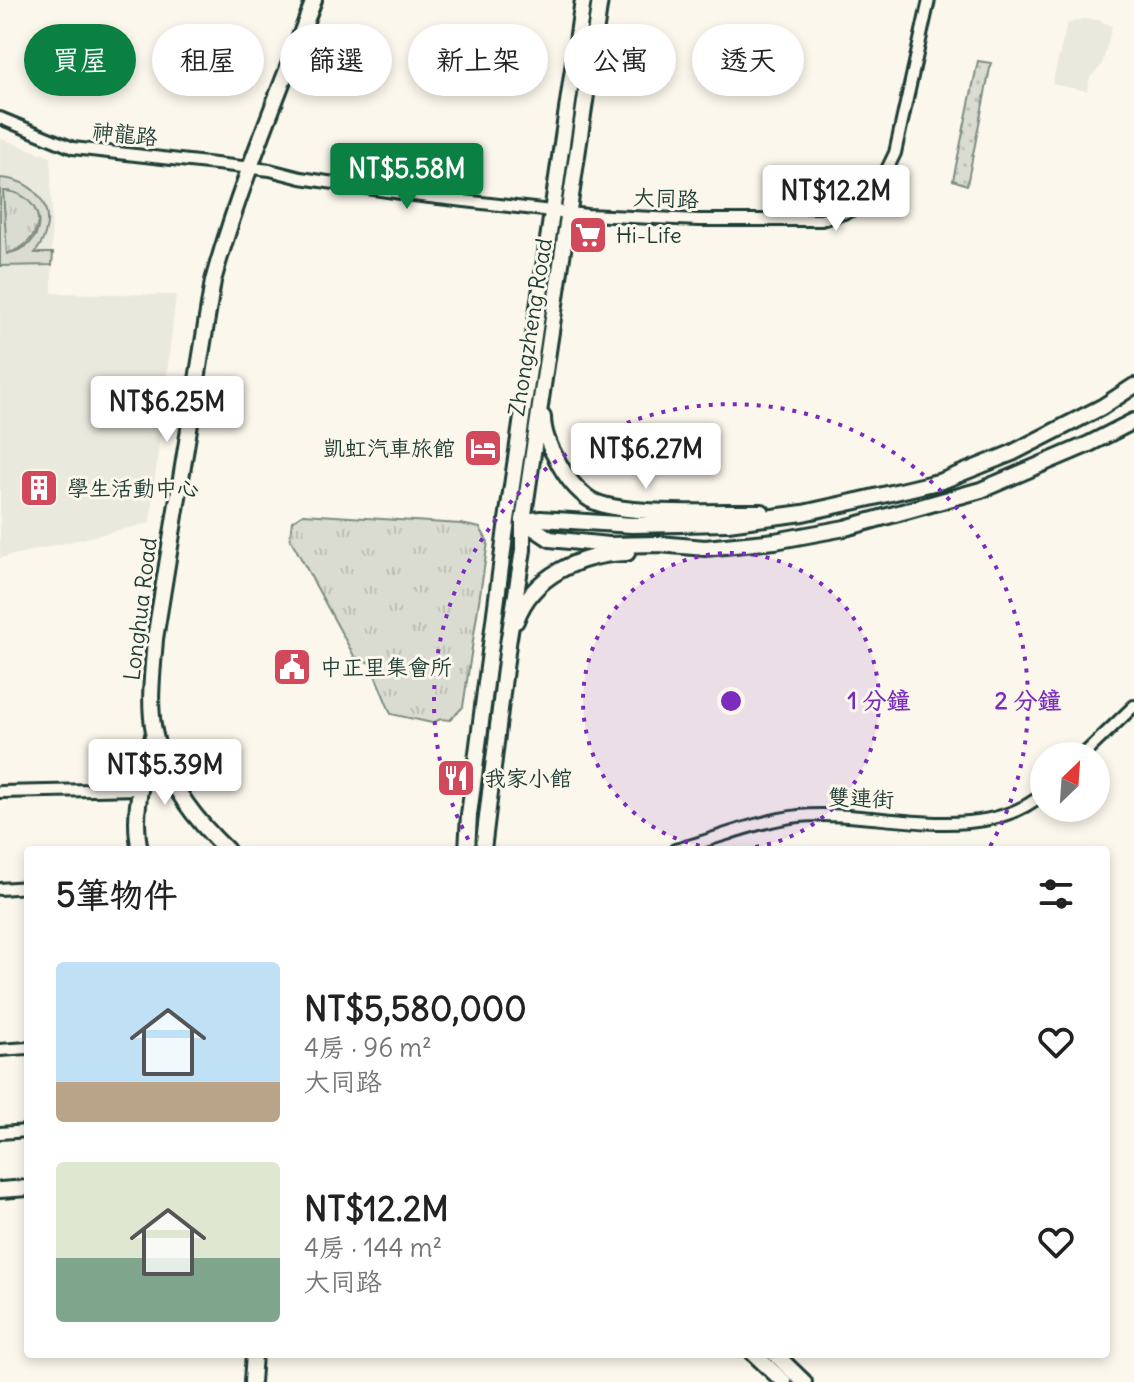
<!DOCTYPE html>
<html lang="zh-TW">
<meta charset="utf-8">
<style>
:root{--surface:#fff;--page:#f6f6f6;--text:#222;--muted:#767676;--accent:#0b8043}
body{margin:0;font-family:Delius,"LXGW WenKai TC",sans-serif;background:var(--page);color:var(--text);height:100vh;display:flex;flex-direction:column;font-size:30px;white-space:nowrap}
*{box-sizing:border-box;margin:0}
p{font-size:26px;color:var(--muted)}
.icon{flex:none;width:44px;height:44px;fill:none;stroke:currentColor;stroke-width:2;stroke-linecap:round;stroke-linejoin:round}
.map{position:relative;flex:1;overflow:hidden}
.panel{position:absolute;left:24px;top:846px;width:1086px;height:512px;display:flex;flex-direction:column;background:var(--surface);border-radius:8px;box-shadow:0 4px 12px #0003}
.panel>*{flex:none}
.hud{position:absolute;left:24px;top:24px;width:1086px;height:72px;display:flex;gap:16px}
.needle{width:52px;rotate:25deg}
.fabs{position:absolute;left:1030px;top:742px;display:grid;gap:16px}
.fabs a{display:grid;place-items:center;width:80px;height:80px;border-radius:50%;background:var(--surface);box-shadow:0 4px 12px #0003;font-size:40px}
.price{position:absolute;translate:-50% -68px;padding:0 18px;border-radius:8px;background:#fff;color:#222;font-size:26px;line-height:52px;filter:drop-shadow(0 2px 4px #0008)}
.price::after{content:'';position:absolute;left:50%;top:48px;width:24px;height:18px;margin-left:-12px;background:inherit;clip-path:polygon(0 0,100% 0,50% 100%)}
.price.current{background:var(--accent);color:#fff}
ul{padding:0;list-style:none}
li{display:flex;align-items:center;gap:24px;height:200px;padding:0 32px}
li span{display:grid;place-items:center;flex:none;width:224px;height:160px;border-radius:8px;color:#555}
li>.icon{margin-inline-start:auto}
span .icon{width:96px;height:96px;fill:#fffc;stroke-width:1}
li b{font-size:34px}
h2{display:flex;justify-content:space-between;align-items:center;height:96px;padding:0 32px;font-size:34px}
.tag{padding:0 28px;border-radius:36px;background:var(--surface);box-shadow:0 4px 12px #0003;font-size:28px;line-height:72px}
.tag.current{background:var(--accent);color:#fff}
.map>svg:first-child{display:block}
</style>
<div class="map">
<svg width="1134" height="1382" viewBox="0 0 1134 1382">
<defs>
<pattern id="grass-tufts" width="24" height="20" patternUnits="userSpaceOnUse" patternTransform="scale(2)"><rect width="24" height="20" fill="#dbdcd1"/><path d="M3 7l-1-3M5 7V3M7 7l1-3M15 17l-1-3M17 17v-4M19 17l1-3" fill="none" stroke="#bcbeb4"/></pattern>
<pattern id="garden-dots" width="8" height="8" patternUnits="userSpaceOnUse" patternTransform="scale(2)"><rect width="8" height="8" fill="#dbdcd1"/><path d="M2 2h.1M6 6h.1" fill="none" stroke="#bcbeb4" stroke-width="1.8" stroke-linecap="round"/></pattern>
</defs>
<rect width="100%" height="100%" fill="#fbf7ec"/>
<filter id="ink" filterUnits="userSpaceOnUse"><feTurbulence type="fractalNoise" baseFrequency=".0125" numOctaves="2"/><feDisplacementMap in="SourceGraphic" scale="16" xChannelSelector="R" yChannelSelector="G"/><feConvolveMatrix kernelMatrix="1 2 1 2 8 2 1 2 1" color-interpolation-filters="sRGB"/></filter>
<g filter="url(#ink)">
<g fill="#eae9de">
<polygon points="1082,19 1099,20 1112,27 1102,65 1090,77 1087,91 1052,84 1067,24"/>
<polygon points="0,138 51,157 52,293 176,295 150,523 0,558"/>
</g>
<g fill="url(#grass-tufts)" stroke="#7d8c82" stroke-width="2">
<path d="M3,191c43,-1 49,50 3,63z"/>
<polygon points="303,514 461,524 480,528 488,542 463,707 450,720 441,719 432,723 391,714 370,663 354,656 290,538 292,521"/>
</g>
<path fill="#dbdcd1" stroke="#7d8c82" stroke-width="2" fill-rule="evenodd" d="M0,178c43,2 61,41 35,75h18l-1,12 -52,1zM3,191c27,-1 48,30 27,52 -7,7 -14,8 -23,11z"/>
<polygon fill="url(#garden-dots)" stroke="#7d8c82" stroke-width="2" points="978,61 991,63 967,185 953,180"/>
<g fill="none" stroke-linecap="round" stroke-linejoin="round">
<defs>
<g id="minor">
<polyline points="0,118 73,148 270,170 301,178 421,196 587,215 699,220 821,220 850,211 879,186 895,153 929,0"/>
<polyline points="1082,756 1134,706"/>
<polyline points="0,792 140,789"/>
<path d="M675,850c41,-11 81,-29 124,-34 77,-8 181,33 245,-23"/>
<polyline points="0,889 28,887"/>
<polyline points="0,1050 28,1048"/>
<polyline points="0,1133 28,1131"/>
</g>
<g id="tertiary">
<path d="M140,850c-9,-39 4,-80 14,-118"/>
<path d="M227,850c-34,-32 -64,-72 -73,-119 -6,-29 -1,-62 1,-92l58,-358c26,-95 66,-188 101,-281"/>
<polyline points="0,1190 28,1188"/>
<polyline points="252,1382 254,1354"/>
</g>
<g id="secondary">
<path d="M543,417c0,14 6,30 13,41 8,16 19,32 35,42 30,17 133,11 171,12"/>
<polyline points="523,521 550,539 608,545 659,544 705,548 775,541 845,528 981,490 1089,444 1134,421"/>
<polyline points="523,521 541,519 632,525 728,523 803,513 866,499 942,481 1012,453 1102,407 1134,386"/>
<path d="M516,621c16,-46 65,-67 111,-68"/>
<polyline points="467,850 469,815 507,520 583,0"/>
<polyline points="483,850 508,644 523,550 523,521 600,0"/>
<polyline points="754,1354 784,1382"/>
<polyline points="775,1354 804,1382"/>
</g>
</defs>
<use href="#minor" stroke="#1f3d34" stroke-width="16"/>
<use href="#tertiary" stroke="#1f3d34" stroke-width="20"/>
<use href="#secondary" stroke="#1f3d34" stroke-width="20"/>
<use href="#minor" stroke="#fbf7ec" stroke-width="10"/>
<use href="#tertiary" stroke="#fbf7ec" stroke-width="14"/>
<use href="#secondary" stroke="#fbf7ec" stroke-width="14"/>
</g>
</g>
<circle cx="731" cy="701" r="148" fill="#7b2cbf" fill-opacity=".12"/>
<g fill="none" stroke="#7b2cbf" stroke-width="4" stroke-dasharray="4 8">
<circle cx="731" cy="701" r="148"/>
<path d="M474 850A297 297 0 1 1 988 850"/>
</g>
<defs>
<symbol id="supermarket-square" viewBox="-11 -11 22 22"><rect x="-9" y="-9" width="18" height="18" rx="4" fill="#d1495b" stroke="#fbf7ec"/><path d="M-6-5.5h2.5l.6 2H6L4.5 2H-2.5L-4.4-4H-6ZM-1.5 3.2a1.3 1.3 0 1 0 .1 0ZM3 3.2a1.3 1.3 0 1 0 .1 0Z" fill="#fff"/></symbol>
<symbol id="hotel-square" viewBox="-11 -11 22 22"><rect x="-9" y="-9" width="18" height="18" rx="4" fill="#d1495b" stroke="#fbf7ec"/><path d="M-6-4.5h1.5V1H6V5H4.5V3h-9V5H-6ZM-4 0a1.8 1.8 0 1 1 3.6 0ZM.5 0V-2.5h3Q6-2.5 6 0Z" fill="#fff"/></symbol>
<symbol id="building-square" viewBox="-11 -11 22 22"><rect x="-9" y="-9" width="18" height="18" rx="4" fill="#d1495b" stroke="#fbf7ec"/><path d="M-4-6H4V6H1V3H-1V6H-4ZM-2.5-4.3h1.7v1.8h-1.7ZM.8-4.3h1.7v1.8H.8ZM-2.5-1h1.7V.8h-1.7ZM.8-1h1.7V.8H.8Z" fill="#fff"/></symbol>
<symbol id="civic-square" viewBox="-11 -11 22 22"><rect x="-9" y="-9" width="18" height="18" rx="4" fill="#d1495b" stroke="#fbf7ec"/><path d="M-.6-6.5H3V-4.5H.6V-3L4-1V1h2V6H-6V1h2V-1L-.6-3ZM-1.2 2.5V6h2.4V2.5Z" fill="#fff"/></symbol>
<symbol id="restaurant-square" viewBox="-11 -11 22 22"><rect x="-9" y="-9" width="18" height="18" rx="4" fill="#d1495b" stroke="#fbf7ec"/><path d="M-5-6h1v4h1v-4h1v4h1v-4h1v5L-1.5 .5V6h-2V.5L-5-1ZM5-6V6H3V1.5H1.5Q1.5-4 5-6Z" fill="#fff"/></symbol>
</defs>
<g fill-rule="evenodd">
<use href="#supermarket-square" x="566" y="213" width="44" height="44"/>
<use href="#hotel-square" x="461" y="426" width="44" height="44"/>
<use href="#building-square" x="17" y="466" width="44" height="44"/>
<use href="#civic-square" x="270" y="645" width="44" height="44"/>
<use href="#restaurant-square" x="434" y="756" width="44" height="44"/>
</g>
<g text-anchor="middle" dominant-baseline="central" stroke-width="6" stroke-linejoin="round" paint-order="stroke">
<g font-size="22" fill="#1f3d34" stroke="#fbf7ec">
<text transform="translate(125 134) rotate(6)">神龍路</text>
<text transform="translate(666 198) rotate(2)">大同路</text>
<text transform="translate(530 327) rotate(-81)">Zhongzheng Road</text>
<text transform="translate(140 609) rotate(-83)">Longhua Road</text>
<text transform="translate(861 798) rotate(2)">雙連街</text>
</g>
<g font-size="22" fill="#1f3d34" stroke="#fbf7ec" text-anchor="start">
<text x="616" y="235">Hi-Life</text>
<text x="455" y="448" text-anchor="end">凱虹汽車旅館</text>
<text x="67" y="488">學生活動中心</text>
<text x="320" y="667">中正里集會所</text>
<text x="484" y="778">我家小館</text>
</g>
</g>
<circle cx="731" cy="701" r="12" fill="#7b2cbf" stroke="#fbf7ec" stroke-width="4"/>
<g font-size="24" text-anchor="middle" font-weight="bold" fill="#7b2cbf" stroke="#fbf7ec" stroke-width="6" stroke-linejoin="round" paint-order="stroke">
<text x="879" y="709">1 分鐘</text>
<text x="1028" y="709">2 分鐘</text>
</g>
</svg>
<div class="fabs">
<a><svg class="needle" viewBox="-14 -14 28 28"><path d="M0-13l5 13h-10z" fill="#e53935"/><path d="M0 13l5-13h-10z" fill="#767676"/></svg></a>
</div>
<b class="price current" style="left:407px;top:211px">NT$5.58M</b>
<b class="price" style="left:836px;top:233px">NT$12.2M</b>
<b class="price" style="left:167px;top:444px">NT$6.25M</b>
<b class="price" style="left:646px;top:491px">NT$6.27M</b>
<b class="price" style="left:165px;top:807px">NT$5.39M</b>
<div class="hud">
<a class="tag current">買屋</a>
<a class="tag">租屋</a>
<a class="tag">篩選</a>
<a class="tag">新上架</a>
<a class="tag">公寓</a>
<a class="tag">透天</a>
</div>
<section class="panel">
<h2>5筆物件<svg class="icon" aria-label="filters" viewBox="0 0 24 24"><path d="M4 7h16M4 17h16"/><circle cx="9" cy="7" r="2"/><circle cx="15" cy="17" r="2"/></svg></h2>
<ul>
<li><span style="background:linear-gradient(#bfe0f5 75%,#b9a48a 0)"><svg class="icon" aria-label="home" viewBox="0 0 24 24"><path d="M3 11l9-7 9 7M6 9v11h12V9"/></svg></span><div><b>NT$5,580,000</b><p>4房 · 96 m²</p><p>大同路</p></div><svg class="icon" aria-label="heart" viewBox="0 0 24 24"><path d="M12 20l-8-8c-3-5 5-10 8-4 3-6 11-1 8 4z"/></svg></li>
<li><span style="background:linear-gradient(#dfe7d0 60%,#7fa58c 0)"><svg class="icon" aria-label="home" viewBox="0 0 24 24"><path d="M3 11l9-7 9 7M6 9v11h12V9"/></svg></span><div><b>NT$12.2M</b><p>4房 · 144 m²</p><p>大同路</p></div><svg class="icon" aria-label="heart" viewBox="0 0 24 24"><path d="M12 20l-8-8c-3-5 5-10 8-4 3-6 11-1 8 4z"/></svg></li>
</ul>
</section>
</div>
